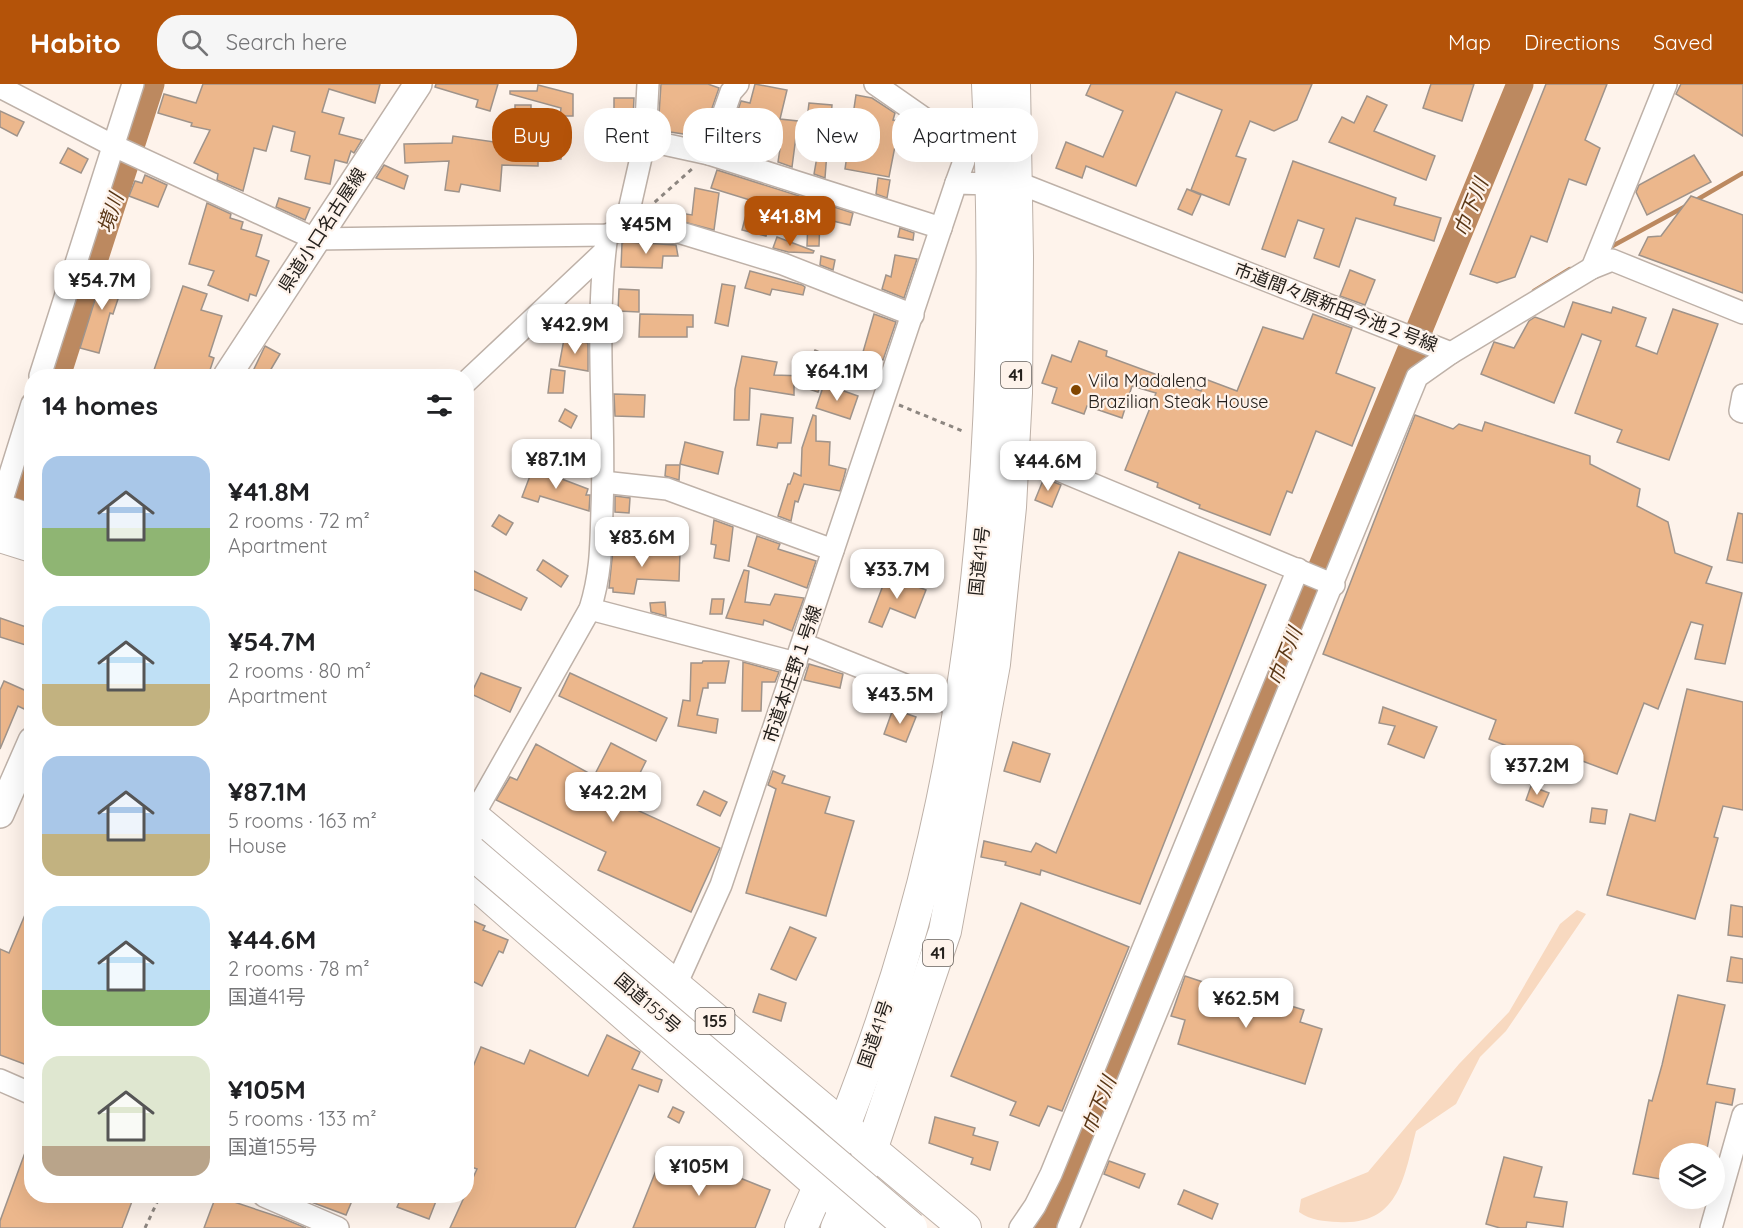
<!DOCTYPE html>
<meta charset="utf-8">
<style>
:root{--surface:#fff;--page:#f6f6f6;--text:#202124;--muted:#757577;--accent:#b45309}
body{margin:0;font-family:Quicksand,"Noto Sans JP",sans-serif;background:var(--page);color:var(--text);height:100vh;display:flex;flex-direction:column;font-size:22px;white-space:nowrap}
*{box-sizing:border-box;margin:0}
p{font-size:20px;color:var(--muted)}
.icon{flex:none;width:33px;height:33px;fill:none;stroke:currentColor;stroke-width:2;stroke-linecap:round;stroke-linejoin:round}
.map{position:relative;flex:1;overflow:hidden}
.drawer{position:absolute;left:24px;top:285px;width:450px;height:834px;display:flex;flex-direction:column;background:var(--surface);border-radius:24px;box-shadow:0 6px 24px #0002}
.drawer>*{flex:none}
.guide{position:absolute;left:492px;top:24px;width:570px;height:54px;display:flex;gap:12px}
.buttons{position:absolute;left:1659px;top:1059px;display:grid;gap:12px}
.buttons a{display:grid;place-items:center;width:66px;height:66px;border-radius:50%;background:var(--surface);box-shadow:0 6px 24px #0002;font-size:30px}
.price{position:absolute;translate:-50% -51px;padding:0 14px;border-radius:12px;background:#fff;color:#222;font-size:20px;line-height:39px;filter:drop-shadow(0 2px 3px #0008)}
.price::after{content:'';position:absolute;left:50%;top:36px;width:18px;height:14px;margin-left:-9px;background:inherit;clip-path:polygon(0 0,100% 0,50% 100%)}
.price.selected{background:var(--accent);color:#fff}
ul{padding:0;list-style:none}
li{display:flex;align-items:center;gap:18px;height:150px;padding:0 18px}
li span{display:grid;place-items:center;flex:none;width:168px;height:120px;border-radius:18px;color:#555}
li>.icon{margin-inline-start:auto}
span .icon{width:72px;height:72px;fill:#fffc;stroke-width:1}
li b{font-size:26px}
h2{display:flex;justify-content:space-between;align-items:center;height:72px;padding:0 18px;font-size:26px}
.pill{padding:0 21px;border-radius:24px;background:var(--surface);box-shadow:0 6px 24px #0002;font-size:21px;line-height:54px}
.pill.selected{background:var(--accent);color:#fff}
header{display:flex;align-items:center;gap:36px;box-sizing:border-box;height:84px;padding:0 30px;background:var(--accent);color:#fff}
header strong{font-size:28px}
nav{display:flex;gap:33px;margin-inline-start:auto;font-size:21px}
.search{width:420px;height:54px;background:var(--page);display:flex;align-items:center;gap:15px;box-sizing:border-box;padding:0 21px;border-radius:24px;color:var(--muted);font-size:22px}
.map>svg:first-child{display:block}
</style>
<header>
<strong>Habito</strong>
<div class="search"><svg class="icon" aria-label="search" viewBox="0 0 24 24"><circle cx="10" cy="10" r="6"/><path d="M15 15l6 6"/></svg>Search here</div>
<nav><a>Map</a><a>Directions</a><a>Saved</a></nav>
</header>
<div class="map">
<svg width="1743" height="1144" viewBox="0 0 1743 1144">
<rect width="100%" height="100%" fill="#fef3eb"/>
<path fill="#f8d9c0" d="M1577,826l9,4 -80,117 -26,26 -24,47 -40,27c-12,46 -17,95 -78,91 -15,-1 -26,-1 -39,-10l2,-13 67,-27 91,-108 50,-52 51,-88z"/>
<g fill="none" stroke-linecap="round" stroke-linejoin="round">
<g stroke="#bc8960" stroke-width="4.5">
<polyline points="1693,118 1743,89"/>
<polyline points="1607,165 1686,122"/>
<polyline points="1534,207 1570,185"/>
<polyline points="1405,284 1432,268"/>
</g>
<g stroke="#bc8960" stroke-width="27">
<polyline points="57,292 151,0"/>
<polyline points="21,408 32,374"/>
<polyline points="1047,1144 1141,923 1520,0"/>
</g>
</g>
<g fill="#ecb78c" stroke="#9f938a" stroke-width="1.5">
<polygon points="203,0 380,0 375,19 329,5 322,28 344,34 339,50 362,56 354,69 351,67 347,79 335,76 330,100 305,95 310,72 291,67 295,48 273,42 266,67 254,64 243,107 217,96 218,90 194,79 210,46 191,42 192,39 158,29 164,10 196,19"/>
<polygon points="436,0 498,0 490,27 476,23 478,16 435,3"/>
<polygon points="661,0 708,0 719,4 702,53 658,46"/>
<polygon points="755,0 787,6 780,35 798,37 792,83 778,78 781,58 741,54 742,38 734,38 741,17 750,19"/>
<polygon points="1091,0 1312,0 1297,36 1274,47 1250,37 1236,72 1246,75 1229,121 1191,106 1222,26 1176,8 1136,102 1086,82 1082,94 1056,84 1066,58 1103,73 1123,27 1086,11"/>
<polygon points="1431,0 1474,0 1462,37 1423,24"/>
<polygon points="1546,0 1607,0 1585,56 1600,64 1586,101 1569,95 1547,158 1531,152 1515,193 1497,199 1470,190"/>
<polygon points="1681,0 1743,0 1743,52 1676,10"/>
<polygon points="538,1 573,10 573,32 560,32 561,24 510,10 510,7 537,7"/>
<polygon points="856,11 872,14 895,29 893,36 908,38 940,61 939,63 896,57 889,93 845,85"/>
<polygon points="1367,12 1387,21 1374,47 1435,72 1426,96 1329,58 1342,33 1354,39"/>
<polygon points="614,14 634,14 632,54 628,56 627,69 614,67 615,59 611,59 610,35 614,35"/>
<polygon points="809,19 832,21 830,46 806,43"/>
<polygon points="515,21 531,21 531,57 560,55 561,75 538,76 538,82 502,81 500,107 461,100 459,108 445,106 449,77 405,79 404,60 452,59 453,52 515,61"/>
<polygon points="0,27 24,38 17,52 0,43"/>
<polygon points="68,64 88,75 81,89 60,79"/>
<polygon points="818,67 827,68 825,94 814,90"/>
<polygon points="1694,71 1711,98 1647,131 1636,108 1639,101"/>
<polygon points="1293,77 1396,114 1394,121 1441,134 1434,157 1356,134 1339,183 1314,174 1324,145 1298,136 1285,173 1262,165"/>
<polygon points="384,81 408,92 404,105 376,94"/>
<polygon points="717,86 853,129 850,141 820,134 819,162 807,162 808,136 772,127 766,152 742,146 750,116 711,104"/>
<polygon points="145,91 167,101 158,123 129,112 135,97 142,99"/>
<polygon points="878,94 890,96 887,114 876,110"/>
<polygon points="695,104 719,109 714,146 672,135 673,128 692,131"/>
<polygon points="1187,105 1201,111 1192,131 1178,125"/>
<polygon points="1691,112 1743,131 1743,209 1639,171 1648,153 1661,152"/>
<polygon points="279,114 310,124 305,136 276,123"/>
<polygon points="207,119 231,130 230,134 243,138 241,145 262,151 256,172 269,177 256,212 250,210 248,217 208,201 214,187 189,180"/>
<polygon points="900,144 914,149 913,156 898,153"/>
<polygon points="777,153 814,167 813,169 788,168 773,164"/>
<polygon points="625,158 676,161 678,172 663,172 662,184 621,183 622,159"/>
<polygon points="895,171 917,175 904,214 882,205 886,191 891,193"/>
<polygon points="821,172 835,176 833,186 820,181"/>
<polygon points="1350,186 1375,196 1365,221 1340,212"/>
<polygon points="104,187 125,194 113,230 110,229 99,269 80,264"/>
<polygon points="750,187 802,201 805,203 803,211 772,205 770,211 745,204"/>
<polygon points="722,200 735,202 728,242 715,239"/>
<polygon points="183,202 207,210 201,226 222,232 209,272 214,274 208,292 173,292 154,286"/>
<polygon points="619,205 639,206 639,228 618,227"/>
<polygon points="1573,218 1611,229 1613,223 1646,234 1636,262 1657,270 1673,225 1718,240 1669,376 1617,358 1622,346 1575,329 1601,257 1582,250 1554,319 1481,290 1494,258 1514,264 1529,237 1535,233 1564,243"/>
<polygon points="640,230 693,231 693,243 687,243 687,253 639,253"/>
<polygon points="874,230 896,238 883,276 863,268"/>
<polygon points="1313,230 1352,244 1336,289 1375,304 1352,362 1316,347 1292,409 1287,407 1270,451 1199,424 1200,421 1157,403 1158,399 1125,386 1156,309 1132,302 1122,334 1087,322 1084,330 1052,319 1057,304 1042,299 1052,271 1071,278 1079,257 1107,267 1106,272 1201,307 1205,295 1237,307 1263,243 1303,255"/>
<polygon points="564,255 588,259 588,287 559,282"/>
<polygon points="265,262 280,270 267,292 253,287"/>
<polygon points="815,266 831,273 818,308 794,300 794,311 750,304 749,336 734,336 735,305 742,272 777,278 774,291 805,292"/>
<polygon points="551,285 565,287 563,309 548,309"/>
<polygon points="824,300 858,312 850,335 816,324"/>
<polygon points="614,310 645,311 644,333 615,332"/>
<polygon points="565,325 577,332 571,344 559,337"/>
<polygon points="761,330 793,334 791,359 778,359 777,364 757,361"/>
<polygon points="813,331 816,332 816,357 830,358 829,381 846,385 844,393 840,407 804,400 798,418 795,417 791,437 778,432 788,400 790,400 794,389 801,392 802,364"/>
<polygon points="1415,331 1453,345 1459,340 1482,347 1485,338 1590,372 1590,380 1640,405 1637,422 1668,438 1675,469 1712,483 1706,499 1742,509 1725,580 1695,575 1703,541 1691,538 1658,625 1644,619 1617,690 1561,669 1556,681 1489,655 1496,636 1323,570"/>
<polygon points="685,358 723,368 718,390 680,380"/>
<polygon points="666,381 680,381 679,396 665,392"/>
<polygon points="533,384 588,405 586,411 590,411 589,427 540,412 538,418 522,413"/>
<polygon points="1044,394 1061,401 1052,423 1035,416"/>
<polygon points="615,412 630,414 629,429 615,428"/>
<polygon points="1738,429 1743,430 1743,479 1727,476"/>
<polygon points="499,431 513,439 506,451 492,442"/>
<polygon points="714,436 733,443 729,477 714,474 716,461 711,460"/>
<polygon points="757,452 780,460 778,465 816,477 807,504 748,482"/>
<polygon points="613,465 680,468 679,497 637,495 634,510 613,508 613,504 609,504"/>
<polygon points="1179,468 1266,501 1140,820 1041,786 1040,791 1005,781 1006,778 981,773 984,757 1031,768 1036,759 1056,769"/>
<polygon points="543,476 568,492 561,503 537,486"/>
<polygon points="466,483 527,514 521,526 466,502"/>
<polygon points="744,486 749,487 745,518 770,521 775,510 804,514 792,547 764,536 763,541 726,534"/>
<polygon points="887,491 926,506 915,534 890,524 882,543 869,538"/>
<polygon points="712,515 724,515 722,530 710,530"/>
<polygon points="665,518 666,532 651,528 650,519"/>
<polygon points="0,534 32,545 32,563 0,553"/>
<polygon points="703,577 729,577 725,599 708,599 708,604 703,604 697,631 718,635 716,649 678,642 683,616 690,617 691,579 702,579"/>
<polygon points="743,578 779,588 775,598 762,598 761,627 742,627"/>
<polygon points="809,580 843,590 840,604 804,596"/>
<polygon points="481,589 521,604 510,628 471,610"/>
<polygon points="570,589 667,634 656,657 559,612"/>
<polygon points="4,597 31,609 24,625 18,622 0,665 0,606"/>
<polygon points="1687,605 1743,618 1743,726 1723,722 1714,753 1718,754 1695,835 1607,811 1630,730 1655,737"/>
<polygon points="1383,623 1437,643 1424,674 1388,660 1395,642 1379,639"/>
<polygon points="893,625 916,633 906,658 884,650"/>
<polygon points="1013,658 1050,670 1040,698 1004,687"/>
<polygon points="611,659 646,677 635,699 627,694 615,716 720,764 691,828 598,786 606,768 496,716 510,693 517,696 536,660 594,692"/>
<polygon points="773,687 785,692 782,699 830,713 825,729 854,737 826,832 746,809 776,705 768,701"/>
<polygon points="1531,702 1549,709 1543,723 1526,716"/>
<polygon points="704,707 727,718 720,732 697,721"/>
<polygon points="1592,724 1607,726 1605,740 1590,738"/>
<polygon points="32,814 32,968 27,981 0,971 0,865 9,869"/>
<polygon points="1021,819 1129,863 1062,1027 1048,1022 1039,1042 1010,1031 1016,1018 951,992"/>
<polygon points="1731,821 1743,823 1743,853 1728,851"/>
<polygon points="471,836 485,842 483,846 508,856 503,869 499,867 482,902 466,894 466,846"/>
<polygon points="790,843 816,854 796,896 771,885"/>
<polygon points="1731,873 1743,875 1743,899 1727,897"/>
<polygon points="1185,892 1206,899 1207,896 1304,926 1300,938 1322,945 1305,1000 1178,960 1185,936 1171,932"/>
<polygon points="759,910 786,919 781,937 753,928"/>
<polygon points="1678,911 1725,921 1707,1000 1735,1005 1732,1021 1716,1018 1706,1070 1670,1070 1670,1081 1663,1080 1660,1095 1633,1090 1649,1016 1652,1017 1662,981"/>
<polygon points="607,951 640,968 632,985 662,996 658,1008 639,1001 575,1144 450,1144 477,1085 466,1081 466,1000 481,963 524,980 530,966 588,992"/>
<polygon points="673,1023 684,1028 679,1039 668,1033"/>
<polygon points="935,1033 975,1044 973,1051 998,1058 990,1086 971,1080 973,1074 929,1059"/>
<polygon points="30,1055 32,1112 134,1112 122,1144 0,1144 0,1137"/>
<polygon points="665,1064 770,1106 755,1144 633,1144"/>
<polygon points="1504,1073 1542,1083 1534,1113 1567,1118 1563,1143 1527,1138 1526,1144 1500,1144 1486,1140"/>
<polygon points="1109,1077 1145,1090 1139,1104 1104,1090"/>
<polygon points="1184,1106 1218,1120 1212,1135 1178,1120"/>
<polygon points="216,1112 282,1134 306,1144 204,1144"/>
<polygon points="295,1112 354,1112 346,1131"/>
<polygon points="402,1112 438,1112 429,1135 397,1123"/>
</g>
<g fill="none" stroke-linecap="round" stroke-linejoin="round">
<defs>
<g id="minor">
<polyline points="875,0 964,62 964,77 956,99"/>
<polyline points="0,3 112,61 315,155 607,151 625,144 678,148 783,180 913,231"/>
<polyline points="645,56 709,70 941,144"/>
<polyline points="709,70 731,8 738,0"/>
<polyline points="1016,98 1451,269 1592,184 1612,176 1743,229"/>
<polyline points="625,144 645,56 648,0"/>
<polyline points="1592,184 1666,0"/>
<polyline points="40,292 133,0"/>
<polyline points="466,298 604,168"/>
<polyline points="1743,311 1740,327 1743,328"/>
<polyline points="1013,367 1334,501"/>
<polyline points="603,398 667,405 833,466"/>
<polyline points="0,422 32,320"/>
<polyline points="590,525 796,579"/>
<polyline points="803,560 960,623"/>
<path d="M473,732l117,-207c11,-35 11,-63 12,-100 4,-90 -8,-184 5,-274"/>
<polyline points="675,903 721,801 956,99 991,100"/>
<polyline points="0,996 32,1010"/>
<polyline points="264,1112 338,1144"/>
<polyline points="1020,1144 1035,1122 1051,1090 1298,485"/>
<polyline points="1068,1144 1417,293 1451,269"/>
<polyline points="1711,1144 1743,1031"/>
</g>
<g id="major">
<polyline points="227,292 418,0"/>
<polyline points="0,730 32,657"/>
</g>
<g id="highway">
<polyline points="0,426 32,437"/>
<polyline points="0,452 32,462"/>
<polyline points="466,727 965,1144"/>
<polyline points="466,791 845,1124 871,1144"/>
<path d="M801,1144c55,-124 103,-257 133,-389 57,-247 66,-502 54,-755"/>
<polyline points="837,1144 871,1066 945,847 994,580 1010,423 1016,309 1017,173 1014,0"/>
</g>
</defs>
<use href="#minor" stroke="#beb1a8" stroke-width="24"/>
<use href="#major" stroke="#beb1a8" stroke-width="30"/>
<use href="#highway" stroke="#beb1a8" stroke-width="34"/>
<g stroke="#8d8680" stroke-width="3" stroke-dasharray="4.5 4.5" stroke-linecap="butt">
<polyline points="648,124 692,85"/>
<polyline points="899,321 965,348"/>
<polyline points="32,494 29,500 32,501"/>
<polyline points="145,1144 160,1112"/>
</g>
<use href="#minor" stroke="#fff" stroke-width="21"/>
<use href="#major" stroke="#fff" stroke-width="27"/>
<use href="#highway" stroke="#fff" stroke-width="32"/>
<defs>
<polyline id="highway-bridge" points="471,768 911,1144"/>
</defs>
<use href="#highway-bridge" stroke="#beb1a8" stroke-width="34" stroke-linecap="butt"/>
<use href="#highway-bridge" stroke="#fff" stroke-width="32"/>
</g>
<circle fill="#824600" stroke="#fef3eb" stroke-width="2" cx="1076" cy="306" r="6"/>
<g text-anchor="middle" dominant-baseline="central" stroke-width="4.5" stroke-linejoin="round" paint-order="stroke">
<g fill="#fef3eb" stroke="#655f5a" stroke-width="1.5">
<rect x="1001" y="278" width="30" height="26" rx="4.5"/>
<rect x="923" y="856" width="30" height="26" rx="4.5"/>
<rect x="695.5" y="924" width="39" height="26" rx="4.5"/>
</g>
<g font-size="16" font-weight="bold" fill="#24201c">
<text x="1016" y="291">41</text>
<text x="938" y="869">41</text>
<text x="715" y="937">155</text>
</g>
<g font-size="18" fill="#24201c" stroke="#fef3eb">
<text transform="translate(322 146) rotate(-57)">県道小口名古屋線</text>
<text transform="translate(1336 223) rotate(21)">市道間々原新田今池２号線</text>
<text transform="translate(979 477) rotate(-84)">国道41号</text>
<text transform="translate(792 590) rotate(-71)">市道本庄野１号線</text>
<text transform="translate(648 919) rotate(41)">国道155号</text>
<text transform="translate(875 950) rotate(-71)">国道41号</text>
</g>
<g font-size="18" fill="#24201c" stroke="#fef3eb" text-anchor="start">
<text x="1088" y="296">Vila Madalena<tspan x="1088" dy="21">Brazilian Steak House</tspan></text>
</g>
<g font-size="20" font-style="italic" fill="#593615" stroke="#fef3eb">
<text transform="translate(1470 123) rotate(-68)">巾下川</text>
<text transform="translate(110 129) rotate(-72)">境川</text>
<text transform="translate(1284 572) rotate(-68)">巾下川</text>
<text transform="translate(1098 1021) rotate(-68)">巾下川</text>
</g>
</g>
</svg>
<div class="buttons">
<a><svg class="icon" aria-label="layers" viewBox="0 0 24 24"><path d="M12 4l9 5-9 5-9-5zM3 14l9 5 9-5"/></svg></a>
</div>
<b class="price selected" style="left:790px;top:163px">¥41.8M</b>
<b class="price" style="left:646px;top:171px">¥45M</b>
<b class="price" style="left:102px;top:227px">¥54.7M</b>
<b class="price" style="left:575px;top:271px">¥42.9M</b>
<b class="price" style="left:837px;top:318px">¥64.1M</b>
<b class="price" style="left:556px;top:406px">¥87.1M</b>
<b class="price" style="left:1048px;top:408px">¥44.6M</b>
<b class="price" style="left:642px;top:484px">¥83.6M</b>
<b class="price" style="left:897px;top:516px">¥33.7M</b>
<b class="price" style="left:900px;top:641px">¥43.5M</b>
<b class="price" style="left:1537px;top:712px">¥37.2M</b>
<b class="price" style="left:613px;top:739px">¥42.2M</b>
<b class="price" style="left:1246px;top:945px">¥62.5M</b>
<b class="price" style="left:699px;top:1113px">¥105M</b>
<div class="guide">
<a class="pill selected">Buy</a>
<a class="pill">Rent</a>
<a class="pill">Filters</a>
<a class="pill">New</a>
<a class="pill">Apartment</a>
</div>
<section class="drawer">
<h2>14 homes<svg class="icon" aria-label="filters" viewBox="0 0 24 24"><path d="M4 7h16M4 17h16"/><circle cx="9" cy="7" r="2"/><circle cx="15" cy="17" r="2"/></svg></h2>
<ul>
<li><span style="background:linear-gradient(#a9c7e8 60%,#8fb573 0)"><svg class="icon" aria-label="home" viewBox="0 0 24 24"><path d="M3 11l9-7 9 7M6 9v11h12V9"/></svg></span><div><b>¥41.8M</b><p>2 rooms · 72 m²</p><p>Apartment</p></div></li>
<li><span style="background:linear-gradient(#bfe0f5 65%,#c2b280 0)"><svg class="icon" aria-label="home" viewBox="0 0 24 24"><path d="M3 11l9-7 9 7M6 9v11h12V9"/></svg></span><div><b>¥54.7M</b><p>2 rooms · 80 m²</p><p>Apartment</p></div></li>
<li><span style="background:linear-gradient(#a9c7e8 65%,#c2b280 0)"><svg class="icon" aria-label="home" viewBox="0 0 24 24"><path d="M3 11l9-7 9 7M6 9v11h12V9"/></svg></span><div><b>¥87.1M</b><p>5 rooms · 163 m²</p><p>House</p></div></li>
<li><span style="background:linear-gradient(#bfe0f5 70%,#8fb573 0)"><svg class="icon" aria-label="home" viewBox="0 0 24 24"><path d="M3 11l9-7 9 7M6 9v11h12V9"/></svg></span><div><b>¥44.6M</b><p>2 rooms · 78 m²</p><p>国道41号</p></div></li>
<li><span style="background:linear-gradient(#dfe7d0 75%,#b9a48a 0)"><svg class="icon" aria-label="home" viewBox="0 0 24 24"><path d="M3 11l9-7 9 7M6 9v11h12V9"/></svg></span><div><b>¥105M</b><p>5 rooms · 133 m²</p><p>国道155号</p></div></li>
</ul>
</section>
</div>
